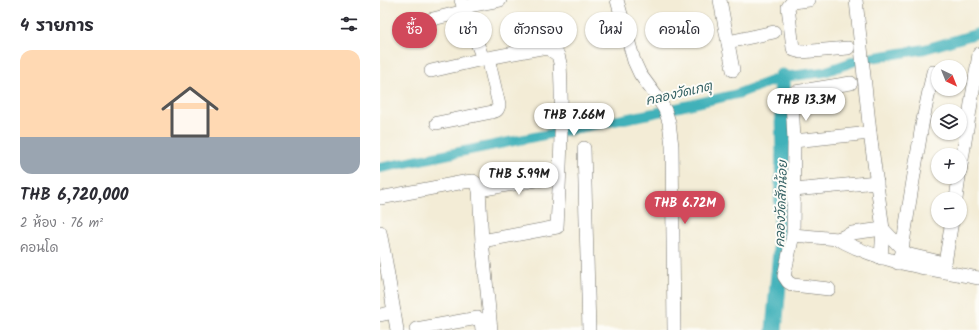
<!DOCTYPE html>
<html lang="th">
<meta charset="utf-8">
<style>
:root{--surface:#fff;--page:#f7f7f7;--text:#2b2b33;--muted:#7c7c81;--line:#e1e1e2;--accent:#d1495b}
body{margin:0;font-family:Kalam,"Playpen Sans Thai",sans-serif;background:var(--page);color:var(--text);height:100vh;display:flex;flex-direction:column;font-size:15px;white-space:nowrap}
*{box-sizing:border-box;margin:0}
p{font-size:13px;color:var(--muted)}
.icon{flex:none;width:22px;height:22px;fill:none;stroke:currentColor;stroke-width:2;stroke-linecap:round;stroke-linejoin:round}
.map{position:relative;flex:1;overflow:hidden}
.side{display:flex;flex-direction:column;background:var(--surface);width:380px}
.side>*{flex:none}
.hud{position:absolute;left:12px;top:12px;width:380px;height:36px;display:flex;gap:8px}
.needle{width:26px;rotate:137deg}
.buttons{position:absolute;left:551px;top:60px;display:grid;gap:8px}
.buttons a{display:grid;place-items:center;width:36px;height:36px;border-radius:50%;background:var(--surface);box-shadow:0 1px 3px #0004;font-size:20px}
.price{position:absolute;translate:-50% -34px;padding:0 9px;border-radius:14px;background:#fff;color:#222;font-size:13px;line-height:26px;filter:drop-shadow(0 1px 2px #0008)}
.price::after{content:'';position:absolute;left:50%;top:24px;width:12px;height:9px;margin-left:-6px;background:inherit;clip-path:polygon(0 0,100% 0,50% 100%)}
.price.selected{background:var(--accent);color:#fff}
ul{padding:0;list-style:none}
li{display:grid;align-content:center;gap:8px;height:212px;padding:0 20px}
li+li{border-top:1px solid var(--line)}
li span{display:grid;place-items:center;height:124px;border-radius:12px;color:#555}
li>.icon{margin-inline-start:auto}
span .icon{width:72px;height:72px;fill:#fffc;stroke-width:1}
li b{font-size:17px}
h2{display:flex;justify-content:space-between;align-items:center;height:48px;padding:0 20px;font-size:17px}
.pill{padding:0 14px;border-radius:18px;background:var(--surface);box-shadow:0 1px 3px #0004;font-size:14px;line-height:36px}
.pill.selected{background:var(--accent);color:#fff}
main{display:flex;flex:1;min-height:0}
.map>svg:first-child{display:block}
</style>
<main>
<section class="side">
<h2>4 รายการ<svg class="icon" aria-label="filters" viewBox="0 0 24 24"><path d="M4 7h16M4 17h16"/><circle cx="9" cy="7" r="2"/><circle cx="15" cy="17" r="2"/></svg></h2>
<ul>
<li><span style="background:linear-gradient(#ffd9b3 70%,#9aa5b1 0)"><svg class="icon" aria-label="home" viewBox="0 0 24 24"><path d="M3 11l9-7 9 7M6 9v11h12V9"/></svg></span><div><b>THB 6,720,000</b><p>2 ห้อง · 76 m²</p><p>คอนโด</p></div></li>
</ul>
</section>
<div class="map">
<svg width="599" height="330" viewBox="0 0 599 330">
<rect width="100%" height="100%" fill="#fdfcf7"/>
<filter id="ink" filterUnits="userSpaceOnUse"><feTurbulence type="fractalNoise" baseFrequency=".025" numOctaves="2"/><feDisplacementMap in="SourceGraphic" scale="8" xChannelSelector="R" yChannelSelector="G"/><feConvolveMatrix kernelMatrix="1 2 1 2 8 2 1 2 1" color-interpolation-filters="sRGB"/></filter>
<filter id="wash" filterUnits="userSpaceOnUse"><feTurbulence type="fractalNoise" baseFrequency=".012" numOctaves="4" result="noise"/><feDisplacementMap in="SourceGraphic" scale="16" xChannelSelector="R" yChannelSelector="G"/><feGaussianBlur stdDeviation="0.9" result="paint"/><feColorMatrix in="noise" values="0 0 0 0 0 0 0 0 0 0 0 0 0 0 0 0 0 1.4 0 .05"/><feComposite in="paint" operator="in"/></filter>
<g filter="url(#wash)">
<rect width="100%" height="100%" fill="#f3ecd6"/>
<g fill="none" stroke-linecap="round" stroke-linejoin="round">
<polyline stroke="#41b1b9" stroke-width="10" points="0,168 274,113 357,94 402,77 444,72 478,60 545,49 599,33"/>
<polyline stroke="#41b1b9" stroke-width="17" points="394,330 401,251 404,152 402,77"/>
</g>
</g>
<g filter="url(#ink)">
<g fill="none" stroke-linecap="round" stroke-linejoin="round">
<defs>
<g id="minor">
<path d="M81,0l22,59 58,-11 8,1 9,6 2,8c3,55 0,109 -3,164l-75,14"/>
<polyline points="237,0 254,61 260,74 279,100 285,110 289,122 292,146 294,330"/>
<polyline points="340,0 353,70"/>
<polyline points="429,0 412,2 408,7 413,48 414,50 421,52 468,48"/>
<polyline points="476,0 490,133 503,229 501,258"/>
<polyline points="83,7 120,0"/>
<polyline points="37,23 85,11"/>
<polyline points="348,42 394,32"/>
<polyline points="51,71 103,59"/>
<polyline points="471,83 415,92 412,95 412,99 414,141 490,133"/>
<path d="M57,123l55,-11c5,-1 6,-2 7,-7l-11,-47"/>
<polyline points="204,148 209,330"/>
<polyline points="580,172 599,54"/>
<polyline points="99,190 174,177"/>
<polyline points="414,190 497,182"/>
<polyline points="0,198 84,182 93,181 97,184 99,190 102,241 111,330"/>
<polyline points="576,199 579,177"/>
<polyline points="503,229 526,253 530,255 556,261"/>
<polyline points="0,232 6,263 17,330"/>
<polyline points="413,235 414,141"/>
<path d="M458,239c43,24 93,30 141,39"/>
<polyline points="518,263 522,249 542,125 553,72"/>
<polyline points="565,263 572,221"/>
<polyline points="449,289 413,285 408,282 404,276 413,235 458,239 472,233 503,229"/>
<polyline points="0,315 14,312"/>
<polyline points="36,329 98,318 101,320 102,330"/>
</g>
</defs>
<use href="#minor" stroke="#716f67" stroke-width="14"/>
<use href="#minor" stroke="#fff" stroke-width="13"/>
</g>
</g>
<g text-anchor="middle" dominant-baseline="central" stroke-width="4" stroke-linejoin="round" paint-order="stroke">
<g font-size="13" font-style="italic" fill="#346164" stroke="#fdfcf7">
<text transform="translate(299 94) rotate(-13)">คลองวัดเกตุ</text>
<text transform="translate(402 204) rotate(-88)">คลองวัดสักน้อย</text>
</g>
</g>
</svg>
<div class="buttons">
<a><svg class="needle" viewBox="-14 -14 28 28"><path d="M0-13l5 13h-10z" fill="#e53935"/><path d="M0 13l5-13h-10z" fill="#7c7c81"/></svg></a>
<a><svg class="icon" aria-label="layers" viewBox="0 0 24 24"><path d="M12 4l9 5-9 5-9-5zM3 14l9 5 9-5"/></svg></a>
<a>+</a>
<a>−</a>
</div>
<b class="price" style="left:426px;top:122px">THB 13.3M</b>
<b class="price" style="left:194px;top:137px">THB 7.66M</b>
<b class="price" style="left:139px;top:196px">THB 5.99M</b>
<b class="price selected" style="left:305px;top:225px">THB 6.72M</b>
<div class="hud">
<a class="pill selected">ซื้อ</a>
<a class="pill">เช่า</a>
<a class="pill">ตัวกรอง</a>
<a class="pill">ใหม่</a>
<a class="pill">คอนโด</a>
</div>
</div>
</main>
